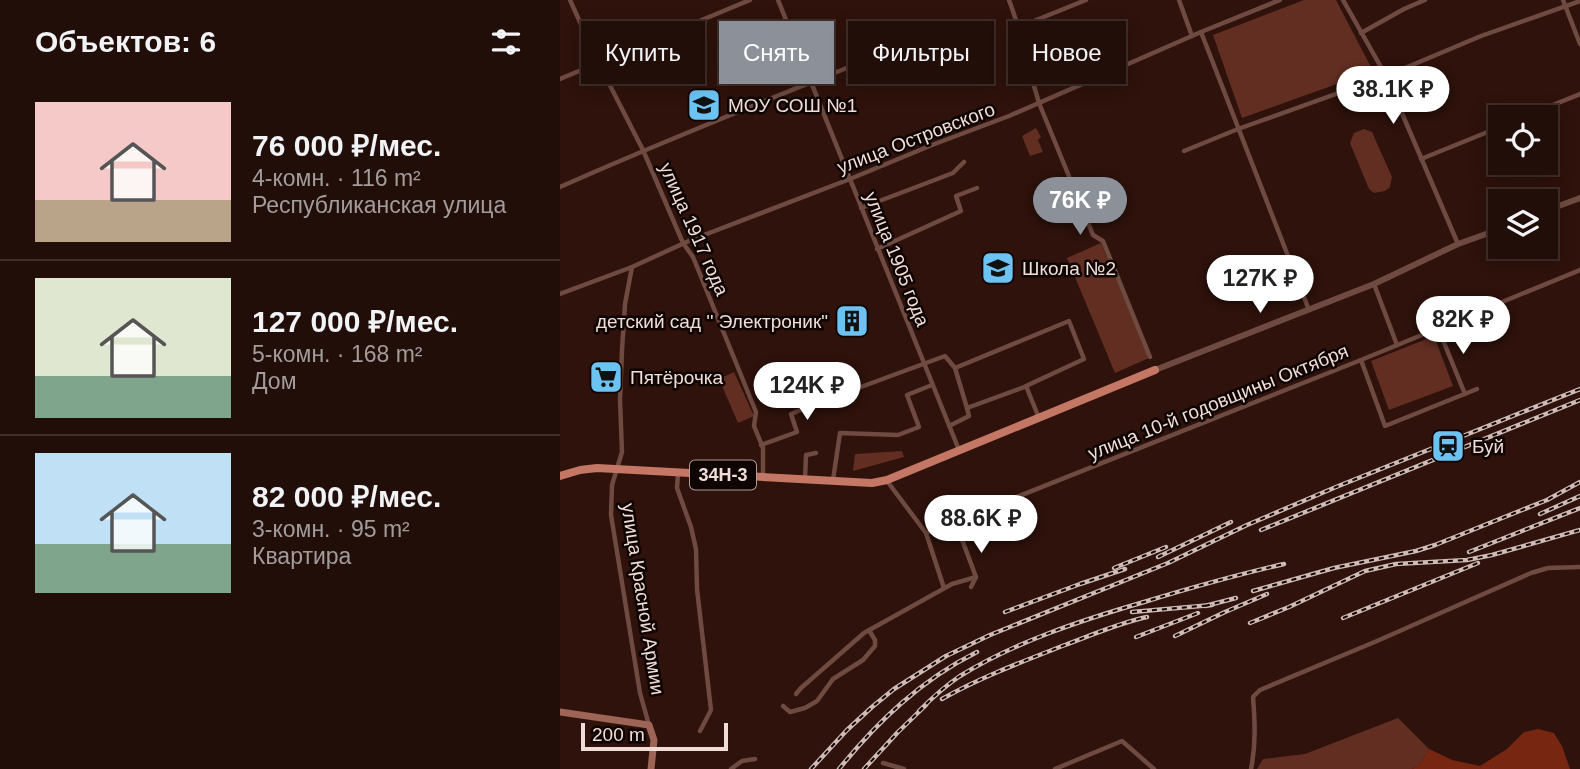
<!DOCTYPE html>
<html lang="ru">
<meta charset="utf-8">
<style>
:root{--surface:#220e08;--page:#2e1c16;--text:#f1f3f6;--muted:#a29c9c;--line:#3f2e29;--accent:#8c9099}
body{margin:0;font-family:Helvetica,sans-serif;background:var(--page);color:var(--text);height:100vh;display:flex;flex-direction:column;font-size:26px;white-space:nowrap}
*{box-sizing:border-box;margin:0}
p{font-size:23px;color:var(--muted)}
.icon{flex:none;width:38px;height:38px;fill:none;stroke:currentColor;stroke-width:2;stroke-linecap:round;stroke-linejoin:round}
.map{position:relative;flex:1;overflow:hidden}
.details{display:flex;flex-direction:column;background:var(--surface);width:560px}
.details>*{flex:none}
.guide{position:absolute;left:21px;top:21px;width:665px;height:63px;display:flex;gap:14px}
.buttons{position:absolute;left:928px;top:105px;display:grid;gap:14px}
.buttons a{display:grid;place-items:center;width:70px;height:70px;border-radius:0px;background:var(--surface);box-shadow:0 4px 18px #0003,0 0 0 2px var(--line);font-size:35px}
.scale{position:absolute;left:21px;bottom:18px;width:147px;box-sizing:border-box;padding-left:7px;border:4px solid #f1ddd8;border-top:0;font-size:19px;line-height:24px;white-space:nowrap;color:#f1ddd8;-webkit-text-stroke:5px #0e0402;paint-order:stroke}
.price{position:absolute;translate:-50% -60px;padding:0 16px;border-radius:24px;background:#fff;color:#222;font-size:23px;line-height:46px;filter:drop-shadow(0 2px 4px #0008)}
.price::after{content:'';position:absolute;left:50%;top:42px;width:21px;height:16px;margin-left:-10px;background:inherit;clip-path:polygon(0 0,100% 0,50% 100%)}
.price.active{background:var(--accent);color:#fff}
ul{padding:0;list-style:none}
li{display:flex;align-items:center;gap:21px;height:175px;padding:0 35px}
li+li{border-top:2px solid var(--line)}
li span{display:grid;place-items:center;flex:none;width:196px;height:140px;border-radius:0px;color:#555}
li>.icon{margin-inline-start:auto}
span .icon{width:84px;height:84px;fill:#fffc;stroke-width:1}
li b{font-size:30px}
h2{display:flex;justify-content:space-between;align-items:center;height:84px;padding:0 35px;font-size:30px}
.chip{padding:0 24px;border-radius:0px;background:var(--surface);box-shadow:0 4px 18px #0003,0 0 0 2px var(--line);font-size:24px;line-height:63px}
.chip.active{background:var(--accent);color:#fff}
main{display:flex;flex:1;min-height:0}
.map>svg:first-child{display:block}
</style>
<main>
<section class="details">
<h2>Объектов: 6<svg class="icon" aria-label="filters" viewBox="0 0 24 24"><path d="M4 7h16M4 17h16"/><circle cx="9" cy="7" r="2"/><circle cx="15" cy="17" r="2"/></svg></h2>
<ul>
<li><span style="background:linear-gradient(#f6c9c9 70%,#b9a48a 0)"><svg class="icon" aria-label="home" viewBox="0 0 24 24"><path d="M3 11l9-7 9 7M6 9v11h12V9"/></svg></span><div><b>76 000 ₽/мес.</b><p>4-комн. · 116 m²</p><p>Республиканская улица</p></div></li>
<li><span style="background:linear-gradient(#dfe7d0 70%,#7fa58c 0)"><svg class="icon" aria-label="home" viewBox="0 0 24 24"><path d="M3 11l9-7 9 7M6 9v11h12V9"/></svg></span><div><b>127 000 ₽/мес.</b><p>5-комн. · 168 m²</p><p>Дом</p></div></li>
<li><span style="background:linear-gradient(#bfe0f5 65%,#7fa58c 0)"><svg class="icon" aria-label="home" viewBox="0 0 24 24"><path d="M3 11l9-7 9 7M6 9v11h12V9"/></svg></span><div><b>82 000 ₽/мес.</b><p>3-комн. · 95 m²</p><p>Квартира</p></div></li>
</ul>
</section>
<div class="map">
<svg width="1020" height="769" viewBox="0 0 1020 769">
<rect width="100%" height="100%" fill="#2e120b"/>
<g fill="#622e22">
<polygon points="744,0 776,0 813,71 682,118 653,35"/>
<polygon points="476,128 481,137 478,140 483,152 470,156 462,136"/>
<polygon points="804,129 812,132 832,177 830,187 825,191 814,193 809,189 792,148 790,143 794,133"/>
<polygon points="541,243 589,358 555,373 507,258"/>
<polygon points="874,336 893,386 829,410 811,361"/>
<polygon points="174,372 194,416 178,423 159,379"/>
<polygon points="342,451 344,457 293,471 295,454"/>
<polygon points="838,718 869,749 860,764 852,769 697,769 703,759 745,754"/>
</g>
<polygon fill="#772612" points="978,729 994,733 1002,746 1010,769 852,769 860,764 869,749 892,760 920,766 947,749 964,732"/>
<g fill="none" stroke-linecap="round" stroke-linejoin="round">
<g stroke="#6f4a41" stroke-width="4.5">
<polyline points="10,0 38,62 83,150 123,243 133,257 196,412 194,426 203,448 203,478"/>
<polyline points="218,0 399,450"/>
<polyline points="449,0 471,63 472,79 479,103 533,235 543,241 590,357"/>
<polyline points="619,0 632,36"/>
<polyline points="783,0 826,76 898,244"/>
<polyline points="1003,0 1020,44"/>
<polyline points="459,27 526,0"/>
<polyline points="641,32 749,310"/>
<polyline points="801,33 844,9 865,0"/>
<polyline points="0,79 190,0"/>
<polyline points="963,117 1020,94"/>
<polyline points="624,151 678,129 826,76 921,36 1020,1"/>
<polyline points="861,159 940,127"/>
<path d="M0,187c132,-59 267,-110 400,-165"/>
<polyline points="301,208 393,173 404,162"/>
<polyline points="317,249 401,211 396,196 417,188"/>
<polyline points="72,267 65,304 62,350 60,400 62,452 52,485 51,515 80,693 89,725"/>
<polyline points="814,284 837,345"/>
<polyline points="0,294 72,267 131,240 290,179 372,145 449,116 641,32 720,0"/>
<polyline points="878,328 905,394"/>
<polyline points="801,360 825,426 917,389"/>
<polyline points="395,368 407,408"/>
<polyline points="241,378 252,405"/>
<polyline points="389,426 409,416 407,408 467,386"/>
<polyline points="201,445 237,432 231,414 252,405 385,356 395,368 509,321 524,359 466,386 479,418"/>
<polyline points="118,473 117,488 131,527 136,549 137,589 151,710 140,731"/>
<polyline points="245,479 246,455 256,453"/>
<polyline points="273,480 280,433 338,435 359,427 347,395 372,385"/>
<polyline points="327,481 366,533 384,588"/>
<polyline points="395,521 416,577 411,587"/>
<polyline points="366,533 801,360 1020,270"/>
<polyline points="236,694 241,688 304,633 392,584 416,577"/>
<polyline points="223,706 230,712 245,708 257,701 273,679 303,660 315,646 315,640 309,630"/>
<polyline points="323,763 344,769"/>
<polyline points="171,769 182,761 195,759"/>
<polyline points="495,769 562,741 594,769"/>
<path d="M691,769c5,-24 4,-47 2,-72l7,-7 117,-49 154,-68 17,-5 32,-1"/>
</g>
<g stroke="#6f4a41" stroke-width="6">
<polyline points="985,211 1020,198"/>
<polyline points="595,370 814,284 898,244 940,229"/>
</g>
<polyline stroke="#9e6455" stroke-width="7" points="0,712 89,725 94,740 91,769"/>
<polyline stroke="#c37764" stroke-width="8" points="0,476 20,470 37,468 312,483 327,480 595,370"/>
<defs>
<g id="rail">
<polyline points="980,514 1020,496"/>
<polyline points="701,530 1020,400"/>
<polyline points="909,552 1020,508"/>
<polyline points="598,557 671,522"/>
<polyline points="554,568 606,547"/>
<polyline points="693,591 774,568 856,551 875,545 987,500 1020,482"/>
<polyline points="645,606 676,598"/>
<polyline points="445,612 520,584 565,569"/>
<polyline points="572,612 652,605"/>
<polyline points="783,618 918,563"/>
<polyline points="690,623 729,607 805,571 836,564 907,560 932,555 1020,530"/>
<polyline points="615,636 665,612 707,594"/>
<polyline points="576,637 638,613"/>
<path d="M382,699c39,-22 82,-38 123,-54 27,-10 54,-22 82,-28"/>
<path d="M359,711c13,-13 26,-25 41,-35 55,-34 122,-56 184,-74 46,-14 92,-27 140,-38"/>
<polyline points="251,769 287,730 312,707 334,689 386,656 430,635 608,563 687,525 776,487 1020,389"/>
<path d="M279,769c39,-48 82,-89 138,-117"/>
<polyline points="304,769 338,732 366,705"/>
</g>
</defs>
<use href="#rail" stroke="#cfbab4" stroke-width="4.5"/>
<use href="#rail" stroke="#0e0402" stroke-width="2" stroke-dasharray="5" stroke-linecap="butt"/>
</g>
<defs>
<symbol id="school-square" viewBox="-11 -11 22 22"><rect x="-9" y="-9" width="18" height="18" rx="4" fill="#6cc3f2" stroke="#0e0402"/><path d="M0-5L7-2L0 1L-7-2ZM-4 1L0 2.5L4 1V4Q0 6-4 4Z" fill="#111"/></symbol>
<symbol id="building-square" viewBox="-11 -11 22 22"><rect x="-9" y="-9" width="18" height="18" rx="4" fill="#6cc3f2" stroke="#0e0402"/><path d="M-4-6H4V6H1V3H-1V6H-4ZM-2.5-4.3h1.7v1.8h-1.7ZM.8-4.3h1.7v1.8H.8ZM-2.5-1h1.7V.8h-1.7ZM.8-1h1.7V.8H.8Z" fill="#111"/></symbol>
<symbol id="supermarket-square" viewBox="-11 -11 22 22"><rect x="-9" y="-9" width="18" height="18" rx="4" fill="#6cc3f2" stroke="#0e0402"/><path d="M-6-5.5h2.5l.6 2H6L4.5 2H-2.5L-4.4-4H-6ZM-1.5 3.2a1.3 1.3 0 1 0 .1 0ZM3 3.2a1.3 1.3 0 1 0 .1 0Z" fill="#111"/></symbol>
<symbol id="station-square" viewBox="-11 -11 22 22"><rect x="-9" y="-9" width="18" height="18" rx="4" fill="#6cc3f2" stroke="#0e0402"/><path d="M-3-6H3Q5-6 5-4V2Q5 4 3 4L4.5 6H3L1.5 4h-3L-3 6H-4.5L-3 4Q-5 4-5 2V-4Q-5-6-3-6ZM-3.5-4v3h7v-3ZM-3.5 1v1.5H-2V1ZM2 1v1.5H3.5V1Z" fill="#111"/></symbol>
</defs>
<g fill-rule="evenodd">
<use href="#school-square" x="125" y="86" width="38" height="38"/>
<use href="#school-square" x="419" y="249" width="38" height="38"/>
<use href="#building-square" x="273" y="302" width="38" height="38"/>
<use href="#supermarket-square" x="27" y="358" width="38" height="38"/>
<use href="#station-square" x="869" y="427" width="38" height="38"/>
</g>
<g text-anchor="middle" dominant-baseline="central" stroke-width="5" stroke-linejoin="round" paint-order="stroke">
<rect fill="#0e0402" stroke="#ad9c98" stroke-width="2" x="130" y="460.5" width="66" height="29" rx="5"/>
<g font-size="18" font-weight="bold" fill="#f1ddd8">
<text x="163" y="475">34Н-3</text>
</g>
<g font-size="19" fill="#f1ddd8" stroke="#0e0402" text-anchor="start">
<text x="168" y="105">МОУ СОШ №1</text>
<text x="462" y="268">Школа №2</text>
<text x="268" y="321" text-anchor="end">детский сад '' Электроник"</text>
<text x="70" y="377">Пятёрочка</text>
<text x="912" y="446">Буй</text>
</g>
<g font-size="19" fill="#f1ddd8" stroke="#0e0402">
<text transform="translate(356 138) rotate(-21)">улица Островского</text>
<text transform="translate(134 229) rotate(66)">улица 1917 года</text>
<text transform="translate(337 259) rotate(68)">улица 1905 года</text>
<text transform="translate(658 402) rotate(-22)">улица 10-й годовщины Октября</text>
<text transform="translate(83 599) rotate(81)">улица Красной Армии</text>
</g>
</g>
</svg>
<div class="buttons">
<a><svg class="icon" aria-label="locate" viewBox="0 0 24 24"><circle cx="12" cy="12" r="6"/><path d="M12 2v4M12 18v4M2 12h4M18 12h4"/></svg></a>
<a><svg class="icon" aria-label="layers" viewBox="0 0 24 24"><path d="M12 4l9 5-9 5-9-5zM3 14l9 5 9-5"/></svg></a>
</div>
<div class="scale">200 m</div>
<b class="price" style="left:833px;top:126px">38.1K ₽</b>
<b class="price active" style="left:520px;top:237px">76K ₽</b>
<b class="price" style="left:700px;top:315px">127K ₽</b>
<b class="price" style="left:903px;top:356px">82K ₽</b>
<b class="price" style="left:247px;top:422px">124K ₽</b>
<b class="price" style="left:421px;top:555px">88.6K ₽</b>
<div class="guide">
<a class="chip">Купить</a>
<a class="chip active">Снять</a>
<a class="chip">Фильтры</a>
<a class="chip">Новое</a>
</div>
</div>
</main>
